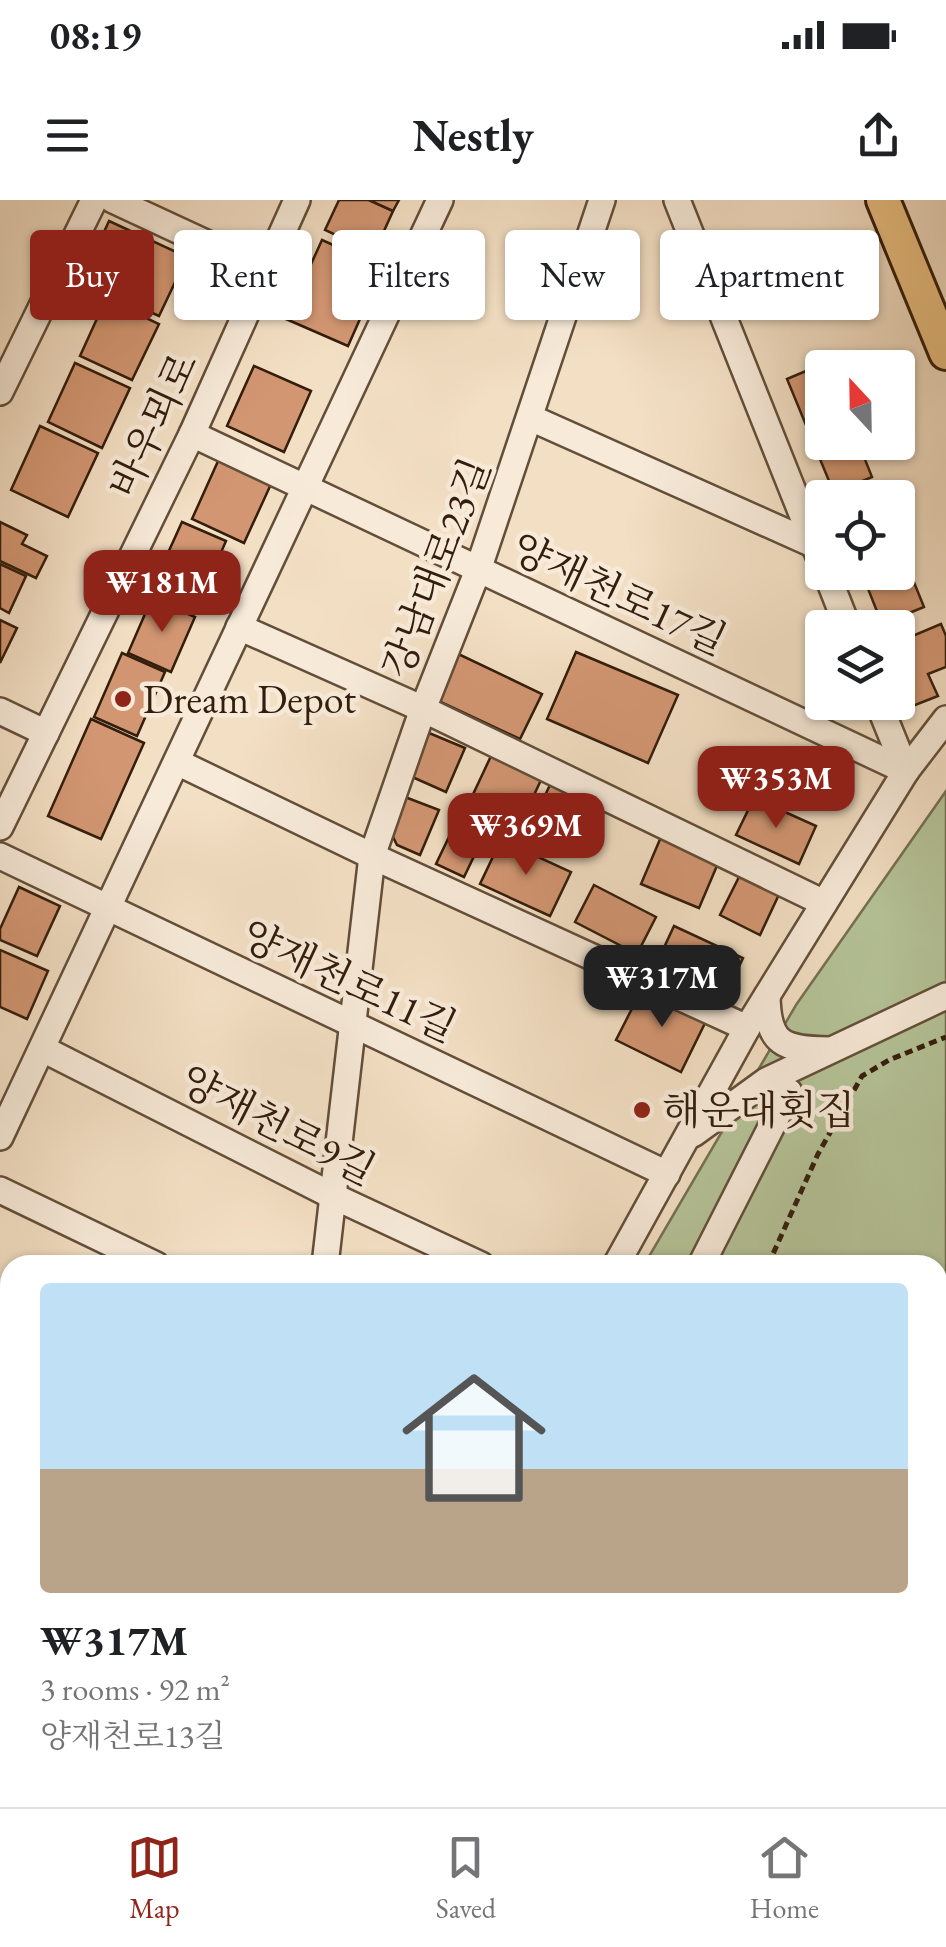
<!DOCTYPE html>
<meta charset="utf-8">
<style>
:root{--surface:#fff;--page:#f6f6f6;--text:#202124;--muted:#757577;--line:#e0e0e0;--accent:#8f2418}
body{margin:0;font-family:"EB Garamond","Noto Serif KR",serif;background:var(--page);color:var(--text);height:100vh;display:flex;flex-direction:column;font-size:38px;white-space:nowrap}
*{box-sizing:border-box;margin:0}
p{font-size:32px;color:var(--muted)}
.icon{flex:none;width:55px;height:55px;fill:none;stroke:currentColor;stroke-width:2;stroke-linecap:round;stroke-linejoin:round}
.map{position:relative;flex:1;overflow:hidden}
.details{position:absolute;left:0px;top:1055px;width:948px;height:552px;display:flex;flex-direction:column;background:var(--surface);border-radius:30px 30px 0 0;box-shadow:0 2px 8px #0004}
.details>*{flex:none}
.banner{position:absolute;left:30px;top:30px;width:888px;height:90px;display:flex;gap:20px}
.needle{width:65px;rotate:338deg}
.fabs{position:absolute;left:805px;top:150px;display:grid;gap:20px}
.fabs a{display:grid;place-items:center;width:110px;height:110px;border-radius:10px;background:var(--surface);box-shadow:0 2px 8px #0004;font-size:50px}
.price{position:absolute;translate:-50% -85px;padding:0 22px;border-radius:20px;background:var(--accent);color:#fff;font-size:32px;line-height:65px;filter:drop-shadow(0 2px 5px #0008)}
.price::after{content:'';position:absolute;left:50%;top:60px;width:30px;height:22px;margin-left:-15px;background:inherit;clip-path:polygon(0 0,100% 0,50% 100%)}
.price.current{background:#222;color:#fff}
ul{padding:0;list-style:none}
li{display:grid;align-content:center;gap:20px;height:530px;padding:0 40px}
li span{display:grid;place-items:center;height:310px;border-radius:10px;color:#555}
li>.icon{margin-inline-start:auto}
span .icon{width:180px;height:180px;fill:#fffc;stroke-width:1}
li b{font-size:42px}
.chip{padding:0 35px;border-radius:10px;background:var(--surface);box-shadow:0 2px 8px #0004;font-size:35px;line-height:90px}
.chip.current{background:var(--accent);color:#fff}
.status{display:flex;justify-content:space-between;align-items:center;height:70px;padding:0 50px;background:var(--surface);direction:ltr}
.status svg{height:28px;fill:currentColor}
header{display:flex;justify-content:space-between;align-items:center;height:130px;padding:0 40px;background:var(--surface);font-size:45px;font-weight:700}
.tabs{display:flex;justify-content:space-around;align-items:center;height:140px;border-top:2px solid var(--line);background:var(--surface);font-size:28px;color:var(--muted)}
.tabs a{display:grid;justify-items:center;gap:5px}
.tabs .current{color:var(--accent)}
.map>svg:first-child{display:block}
</style>
<div class="status"><b>08:19</b><svg viewBox="0 0 49 12"><path d="M0 12V9h3v3zM5 12V6h3v6zM10 12V3h3v9zM15 12V0h3v12zM26 1h20v11H26zM47 4h2v5h-2z"/></svg></div>
<header><svg class="icon" aria-label="menu" viewBox="0 0 24 24"><path d="M4 6h16M4 12h16M4 18h16"/></svg>Nestly<svg class="icon" aria-label="share" viewBox="0 0 24 24"><path d="M12 15V3M7 8l5-5 5 5M5 13v7h14v-7"/></svg></header>
<div class="map">
<svg width="946" height="1607" viewBox="0 0 946 1607">
<rect width="100%" height="100%" fill="#f3dfc4"/>
<filter id="stains"><feTurbulence type="fractalNoise" baseFrequency=".002" numOctaves="4"/><feColorMatrix values="0 0 0 0 .2 0 0 0 0 .09 0 0 0 0 .02 0 0 0 .5 -.17"/></filter>
<radialGradient id="worn" r=".72"><stop offset=".6" stop-color="#630" stop-opacity="0"/><stop offset="1" stop-color="#630" stop-opacity=".3"/></radialGradient>
<g fill="#b5c398" stroke="#747052" stroke-width="2.5">
<polygon points="946,591 946,1326 938,1333 938,1065 644,1065 796,805"/>
<polygon points="0,1088 10,1095 10,1598 116,1598 105,1607 0,1607"/>
<polygon points="946,1350 946,1607 171,1607 182,1598 938,1598 938,1351"/>
</g>
<g fill="#9cbdaf" stroke="#727d6d" stroke-width="2.5">
<polygon points="946,1170 946,1302 938,1309 938,1180"/>
<polygon points="432,1598 535,1598 522,1607 420,1607"/>
</g>
<g fill="#d29672" stroke="#331d0b" stroke-width="2.5">
<polygon points="339,0 369,0 393,11 374,53 325,30"/>
<polygon points="369,0 399,0 393,11"/>
<polygon points="109,21 187,57 159,116 82,81"/>
<polygon points="322,40 383,67 348,146 286,119"/>
<polygon points="106,99 159,124 132,180 80,156"/>
<polygon points="75,163 130,188 102,248 48,222"/>
<polygon points="825,163 822,242 858,242 872,277 834,293 787,179"/>
<polygon points="254,166 311,191 284,252 227,226"/>
<polygon points="40,226 98,253 68,317 11,290"/>
<polygon points="219,259 272,282 244,343 192,319"/>
<polygon points="0,322 27,335 22,344 47,356 36,378 0,361"/>
<polygon points="182,322 226,341 198,405 153,386"/>
<polygon points="905,360 924,407 882,424 863,376 872,372 898,372 898,363"/>
<polygon points="0,364 26,376 9,413 0,408"/>
<polygon points="152,398 195,417 171,472 128,453"/>
<polygon points="0,420 17,428 0,463"/>
<polygon points="941,424 946,436 946,467 928,474 938,496 900,511 896,502 898,442"/>
<polygon points="452,451 542,494 520,539 430,497"/>
<polygon points="576,452 678,495 648,563 547,519"/>
<polygon points="122,453 165,472 137,536 94,517"/>
<polygon points="91,519 144,543 101,639 48,616"/>
<polygon points="429,533 465,548 446,592 410,576"/>
<polygon points="491,556 541,580 519,627 469,603"/>
<polygon points="550,585 602,610 579,656 528,631"/>
<polygon points="405,597 439,610 420,655 397,645 388,627"/>
<polygon points="754,598 816,626 799,664 736,635"/>
<polygon points="460,614 488,627 464,677 436,664"/>
<polygon points="661,637 719,661 699,708 641,684"/>
<polygon points="501,640 571,672 550,716 480,684"/>
<polygon points="743,669 782,688 760,735 720,715"/>
<polygon points="594,685 656,717 637,754 575,722"/>
<polygon points="19,687 60,706 37,756 0,740 0,729"/>
<polygon points="674,726 743,758 724,798 655,767"/>
<polygon points="0,750 48,771 27,819 0,807"/>
<polygon points="643,787 707,819 681,872 616,840"/>
</g>
<g fill="none" stroke-linecap="round" stroke-linejoin="round">
<defs>
<g id="minor">
<polyline points="113,0 266,71"/>
<polyline points="677,0 822,364"/>
<polyline points="0,192 94,0"/>
<polyline points="531,218 815,345"/>
<polyline points="192,234 906,571"/>
<polyline points="826,372 848,428"/>
<polyline points="239,427 423,509 824,703"/>
<polyline points="878,502 906,571"/>
<polyline points="0,511 46,533"/>
<polyline points="177,562 372,656 747,828"/>
<polyline points="0,627 192,234 297,0"/>
<polyline points="0,656 667,974"/>
<path d="M767,796c1,49 16,53 62,54"/>
<polyline points="43,849 333,996 481,1065"/>
<polyline points="693,934 766,881 946,796"/>
<polyline points="0,937 440,0"/>
<polyline points="0,990 156,1065"/>
<polyline points="325,1065 372,656 423,509 478,370 602,0"/>
<polyline points="616,1065 747,828 906,571 946,519"/>
<polyline points="701,1065 789,892"/>
<polyline points="938,1384 946,1378"/>
<polyline points="938,1432 946,1425"/>
<polyline points="148,1607 160,1598"/>
<polyline points="252,1607 265,1598"/>
<polyline points="682,1607 692,1598"/>
<polyline points="733,1607 744,1598"/>
</g>
<polyline id="major" points="883,0 946,153"/>
</defs>
<use href="#minor" stroke="#634e39" stroke-width="30"/>
<use href="#major" stroke="#331d0b" stroke-width="38"/>
<g stroke="#331d0b" stroke-width="5" stroke-dasharray="8 5" stroke-linecap="butt">
<polyline points="768,1065 818,954 862,876 889,860 946,837"/>
<polyline points="337,1607 350,1598"/>
<polyline points="540,1607 553,1598"/>
</g>
<use href="#minor" stroke="#f7ead9" stroke-width="25"/>
<use href="#major" stroke="#eac082" stroke-width="32"/>
</g>
<g fill="#8f2418" stroke="#f7ead9" stroke-width="4">
<circle cx="123" cy="499" r="10"/>
<circle cx="642" cy="910" r="10"/>
</g>
<g text-anchor="middle" dominant-baseline="central" stroke-width="9" stroke-linejoin="round" paint-order="stroke">
<g font-size="40" fill="#331d0b" stroke="#f7ead9">
<text transform="translate(153 225) rotate(-65)">바우뫼로</text>
<text transform="translate(436 368) rotate(-69)">강남대로23길</text>
<text transform="translate(619 394) rotate(25)">양재천로17길</text>
<text transform="translate(349 781) rotate(25)">양재천로11길</text>
<text transform="translate(278 925) rotate(27)">양재천로9길</text>
</g>
<g font-size="40" fill="#331d0b" stroke="#f7ead9" text-anchor="start">
<text x="143" y="499">Dream Depot</text>
<text x="662" y="910">해운대횟집</text>
</g>
</g>
<rect width="100%" height="100%" filter="url(#stains)"/>
<rect width="100%" height="100%" fill="url(#worn)"/>
</svg>
<div class="fabs">
<a><svg class="needle" viewBox="-14 -14 28 28"><path d="M0-13l5 13h-10z" fill="#e53935"/><path d="M0 13l5-13h-10z" fill="#757577"/></svg></a>
<a><svg class="icon" aria-label="locate" viewBox="0 0 24 24"><circle cx="12" cy="12" r="6"/><path d="M12 2v4M12 18v4M2 12h4M18 12h4"/></svg></a>
<a><svg class="icon" aria-label="layers" viewBox="0 0 24 24"><path d="M12 4l9 5-9 5-9-5zM3 14l9 5 9-5"/></svg></a>
</div>
<b class="price" style="left:162px;top:435px">₩181M</b>
<b class="price" style="left:776px;top:631px">₩353M</b>
<b class="price" style="left:526px;top:678px">₩369M</b>
<b class="price current" style="left:662px;top:830px">₩317M</b>
<div class="banner">
<a class="chip current">Buy</a>
<a class="chip">Rent</a>
<a class="chip">Filters</a>
<a class="chip">New</a>
<a class="chip">Apartment</a>
</div>
<section class="details">
<ul>
<li><span style="background:linear-gradient(#bfe0f5 60%,#b9a48a 0)"><svg class="icon" aria-label="home" viewBox="0 0 24 24"><path d="M3 11l9-7 9 7M6 9v11h12V9"/></svg></span><div><b>₩317M</b><p>3 rooms · 92 m²</p><p>양재천로13길</p></div></li>
</ul>
</section>
</div>
<nav class="tabs">
<a class="current"><svg class="icon" aria-label="map" viewBox="0 0 24 24"><path d="M3 6l6-2 6 2 6-2v14l-6 2-6-2-6 2zM9 4v14M15 6v14"/></svg>Map</a>
<a><svg class="icon" aria-label="saved" viewBox="0 0 24 24"><path d="M7 4h10v16l-5-4-5 4z"/></svg>Saved</a>
<a><svg class="icon" aria-label="home" viewBox="0 0 24 24"><path d="M3 11l9-7 9 7M6 9v11h12V9"/></svg>Home</a>
</nav>
